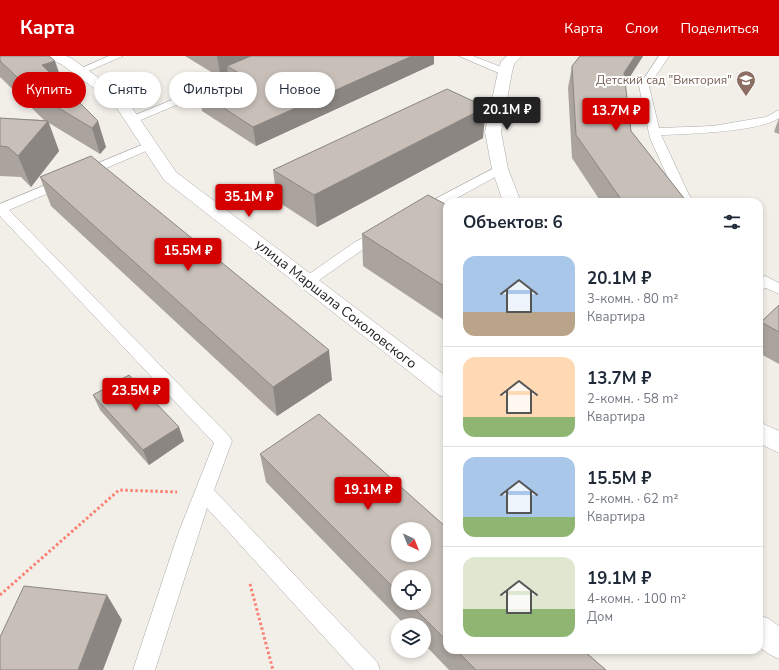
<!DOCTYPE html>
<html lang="ru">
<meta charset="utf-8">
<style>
:root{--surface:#fff;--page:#f2f2f3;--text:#1f2937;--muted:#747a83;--line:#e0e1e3;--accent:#d40000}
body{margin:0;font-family:"Nunito Sans",sans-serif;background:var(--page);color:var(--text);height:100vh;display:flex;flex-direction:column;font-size:15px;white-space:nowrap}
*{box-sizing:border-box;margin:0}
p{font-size:13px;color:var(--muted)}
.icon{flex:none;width:22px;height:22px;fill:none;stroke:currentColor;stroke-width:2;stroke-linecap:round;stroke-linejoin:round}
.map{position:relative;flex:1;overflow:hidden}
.drawer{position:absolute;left:443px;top:142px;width:320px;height:456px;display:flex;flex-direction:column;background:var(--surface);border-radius:12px;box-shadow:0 2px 6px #0003}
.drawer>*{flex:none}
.guide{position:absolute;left:12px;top:16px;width:371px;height:36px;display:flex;gap:8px}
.needle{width:26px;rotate:137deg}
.tools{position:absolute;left:391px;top:466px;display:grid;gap:8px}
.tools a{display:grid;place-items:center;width:40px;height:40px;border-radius:50%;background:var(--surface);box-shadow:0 2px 6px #0003;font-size:20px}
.price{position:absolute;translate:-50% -34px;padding:0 9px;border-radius:4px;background:var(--accent);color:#fff;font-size:13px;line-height:26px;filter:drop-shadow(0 1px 2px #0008)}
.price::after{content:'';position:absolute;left:50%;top:24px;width:12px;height:9px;margin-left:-6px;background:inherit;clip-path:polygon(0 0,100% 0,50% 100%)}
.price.selected{background:#222;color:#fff}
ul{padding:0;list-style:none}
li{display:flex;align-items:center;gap:12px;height:100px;padding:0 20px}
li+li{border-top:1px solid var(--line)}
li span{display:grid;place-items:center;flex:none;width:112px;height:80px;border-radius:12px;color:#555}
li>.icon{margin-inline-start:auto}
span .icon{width:48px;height:48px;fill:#fffc;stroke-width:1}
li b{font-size:17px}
h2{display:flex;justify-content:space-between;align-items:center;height:48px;padding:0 20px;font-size:17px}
.pill{padding:0 14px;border-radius:18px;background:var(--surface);box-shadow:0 2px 6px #0003;font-size:14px;line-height:36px}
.pill.selected{background:var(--accent);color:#fff}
header{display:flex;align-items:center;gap:24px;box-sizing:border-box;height:56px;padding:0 20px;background:var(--accent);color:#fff}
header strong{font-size:19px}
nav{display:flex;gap:22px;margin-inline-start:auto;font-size:14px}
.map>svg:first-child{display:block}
</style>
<header>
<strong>Карта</strong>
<nav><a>Карта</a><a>Слои</a><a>Поделиться</a></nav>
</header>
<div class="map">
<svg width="779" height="614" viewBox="0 0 779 614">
<rect width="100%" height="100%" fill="#f2efe9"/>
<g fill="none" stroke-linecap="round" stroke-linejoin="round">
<defs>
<g id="lane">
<polygon points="109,0 123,0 84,17 76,17 75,15"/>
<polygon points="279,0 293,0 136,66 128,66 126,64 128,62"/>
<polygon points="459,0 473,0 509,14 510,16 505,19 501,18"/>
<path d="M659,0h10l-20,30 10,42 54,-2 53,-9 13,-7v8c-20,14 -92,16 -118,17l28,60 5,7h-13l-3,-2 -28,-62 -11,-52z"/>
<polygon points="149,86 153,88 155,90 153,92 9,154 229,380 232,385 214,434 377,606 380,614 354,614 207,452 155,614 133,614 178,478 214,387 0,160 0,148"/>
<polygon points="500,109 506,113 504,116 426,159 421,160 414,156 416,153"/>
<polygon points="381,173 386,174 388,177 386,180 365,192 312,229 302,229 300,226 302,223 355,186"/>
<polygon points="765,220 779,227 779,238 766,232 759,235 759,222"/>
</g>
<g id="street">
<polygon points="47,0 66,0 71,2 124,40 176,116 447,321 447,342 439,339 164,124 113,46 61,8 49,3"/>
<polygon points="507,0 522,0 514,8 512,16 501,76 508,113 521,146 503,146 492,113 485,76 498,16 501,6"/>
<polygon points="759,366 779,375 779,397 759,387"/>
<polygon points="759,559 769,563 779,570 779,603 769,598 759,591"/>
</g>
</defs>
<use href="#lane" stroke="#a9a9a9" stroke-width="1"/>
<use href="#street" stroke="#a9a9a9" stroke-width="1"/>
<g stroke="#fa8072" stroke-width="3" stroke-dasharray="2.5 2.5" stroke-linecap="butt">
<polyline points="250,528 273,614"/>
<polyline points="0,539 119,434 177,436"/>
</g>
<use href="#lane" fill="#fff" fill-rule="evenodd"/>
<use href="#street" fill="#fff" fill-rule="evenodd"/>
</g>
<g fill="#aba49e" fill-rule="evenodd">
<polygon points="0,0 63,31 106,91 100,98 49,67 59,95 31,131 21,121 0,120 0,62 44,64 0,21"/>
<polygon points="185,0 434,0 434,8 256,90 202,55 199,36 229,24 228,19 221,22"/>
<polygon points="580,0 643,0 625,29 631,75 687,146 601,146 572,102 568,32 572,10"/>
<polygon points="779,62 779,78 774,76"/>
<polygon points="483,82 317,171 277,145 273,114"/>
<polygon points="40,121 332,324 277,360 51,150"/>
<polygon points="447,149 447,266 363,210 362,178"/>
<polygon points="779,249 779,308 759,297 759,270 761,266"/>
<polygon points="93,339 184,385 149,409 100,354"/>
<path d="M260,398l187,74v122h136l23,20h-157l-25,-26v-19h-19l-139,-143zM398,521l26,26h-26z"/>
</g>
<g fill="#8b8681">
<polygon points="217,0 275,0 227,10 228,19 221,22"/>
<polygon points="412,0 434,0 434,8 256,90 253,71"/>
<polygon points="635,0 643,0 618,39 624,17"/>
<polygon points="55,5 64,31 42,9"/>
<polygon points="486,51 483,82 317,171 314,139"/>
<polygon points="48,65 59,95 31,131 18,100"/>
<polygon points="98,65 106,91 100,98 92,72"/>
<polygon points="329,294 332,324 277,360 273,331"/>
<polygon points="179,371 184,385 149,409 143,394"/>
<polygon points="107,539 122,564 103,614 78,614"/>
</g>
<g fill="#c7bfb8" stroke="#8b8681" fill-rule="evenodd">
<polygon points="0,0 49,0 55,5 42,9 98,65 92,72 35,38 0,5"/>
<polygon points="251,0 412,0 253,71 199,36 242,19 227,10"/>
<polygon points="580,0 635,0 624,17 631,75 687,146 623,146 576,79 572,10"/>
<polygon points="447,33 486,51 314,139 273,114"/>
<polygon points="0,62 48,65 18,100 8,91 0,90"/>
<polygon points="91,100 329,294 273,331 40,121"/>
<polygon points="428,139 447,149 447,232 362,178"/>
<polygon points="779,249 779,276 761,266"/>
<polygon points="129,319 179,371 143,394 93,339"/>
<path d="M319,358l128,114v113l-38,-38h15v-26h-26v15l-138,-138zM398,473h26v26h-26z"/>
<polygon points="24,530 107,539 78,614 0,614 0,581"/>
<polygon points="456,594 583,594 606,614 476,614"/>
</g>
<defs>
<symbol id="school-pin" viewBox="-11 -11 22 30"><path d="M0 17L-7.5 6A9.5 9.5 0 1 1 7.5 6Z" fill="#8d6e63" stroke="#fff"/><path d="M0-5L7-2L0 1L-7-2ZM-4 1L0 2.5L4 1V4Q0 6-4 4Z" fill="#fff"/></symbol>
</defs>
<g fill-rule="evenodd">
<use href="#school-pin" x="735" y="13" width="22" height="30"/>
</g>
<g text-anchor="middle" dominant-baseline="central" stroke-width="4" stroke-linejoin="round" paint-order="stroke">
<g font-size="12" fill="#785e54" stroke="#fff" text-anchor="end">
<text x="732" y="24">Детский сад "Виктория"</text>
</g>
<g font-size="14" fill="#222" stroke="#fff">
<text transform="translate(336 248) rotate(38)">улица Маршала Соколовского</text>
</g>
</g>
</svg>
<div class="tools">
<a><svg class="needle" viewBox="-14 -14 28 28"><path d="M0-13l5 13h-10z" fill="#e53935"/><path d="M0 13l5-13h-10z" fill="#747a83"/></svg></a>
<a><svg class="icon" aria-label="locate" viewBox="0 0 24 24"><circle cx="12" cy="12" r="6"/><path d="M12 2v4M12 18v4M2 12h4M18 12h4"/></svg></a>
<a><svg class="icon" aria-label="layers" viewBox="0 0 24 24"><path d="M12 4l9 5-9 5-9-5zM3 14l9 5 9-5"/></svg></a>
</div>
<b class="price selected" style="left:507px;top:75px">20.1M ₽</b>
<b class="price" style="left:616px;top:76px">13.7M ₽</b>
<b class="price" style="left:249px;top:162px">35.1M ₽</b>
<b class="price" style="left:188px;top:216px">15.5M ₽</b>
<b class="price" style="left:136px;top:356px">23.5M ₽</b>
<b class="price" style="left:368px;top:455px">19.1M ₽</b>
<div class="guide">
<a class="pill selected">Купить</a>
<a class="pill">Снять</a>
<a class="pill">Фильтры</a>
<a class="pill">Новое</a>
</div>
<section class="drawer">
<h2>Объектов: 6<svg class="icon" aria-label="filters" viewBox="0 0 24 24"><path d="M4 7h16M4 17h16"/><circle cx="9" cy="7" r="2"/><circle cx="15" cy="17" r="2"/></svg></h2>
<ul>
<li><span style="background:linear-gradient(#a9c7e8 70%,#b9a48a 0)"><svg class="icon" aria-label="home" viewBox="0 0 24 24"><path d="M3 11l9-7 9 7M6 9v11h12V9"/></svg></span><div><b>20.1M ₽</b><p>3-комн. · 80 m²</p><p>Квартира</p></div></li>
<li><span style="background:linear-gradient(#ffd9b3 75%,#8fb573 0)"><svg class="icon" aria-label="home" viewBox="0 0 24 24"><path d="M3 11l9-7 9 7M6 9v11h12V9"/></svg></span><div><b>13.7M ₽</b><p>2-комн. · 58 m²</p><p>Квартира</p></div></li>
<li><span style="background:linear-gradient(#a9c7e8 75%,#8fb573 0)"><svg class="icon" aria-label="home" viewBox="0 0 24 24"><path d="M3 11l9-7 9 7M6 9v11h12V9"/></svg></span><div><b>15.5M ₽</b><p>2-комн. · 62 m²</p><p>Квартира</p></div></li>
<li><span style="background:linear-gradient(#dfe7d0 65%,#8fb573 0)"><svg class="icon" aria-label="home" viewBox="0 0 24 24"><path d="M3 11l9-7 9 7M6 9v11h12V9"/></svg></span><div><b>19.1M ₽</b><p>4-комн. · 100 m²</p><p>Дом</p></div></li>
</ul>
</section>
</div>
